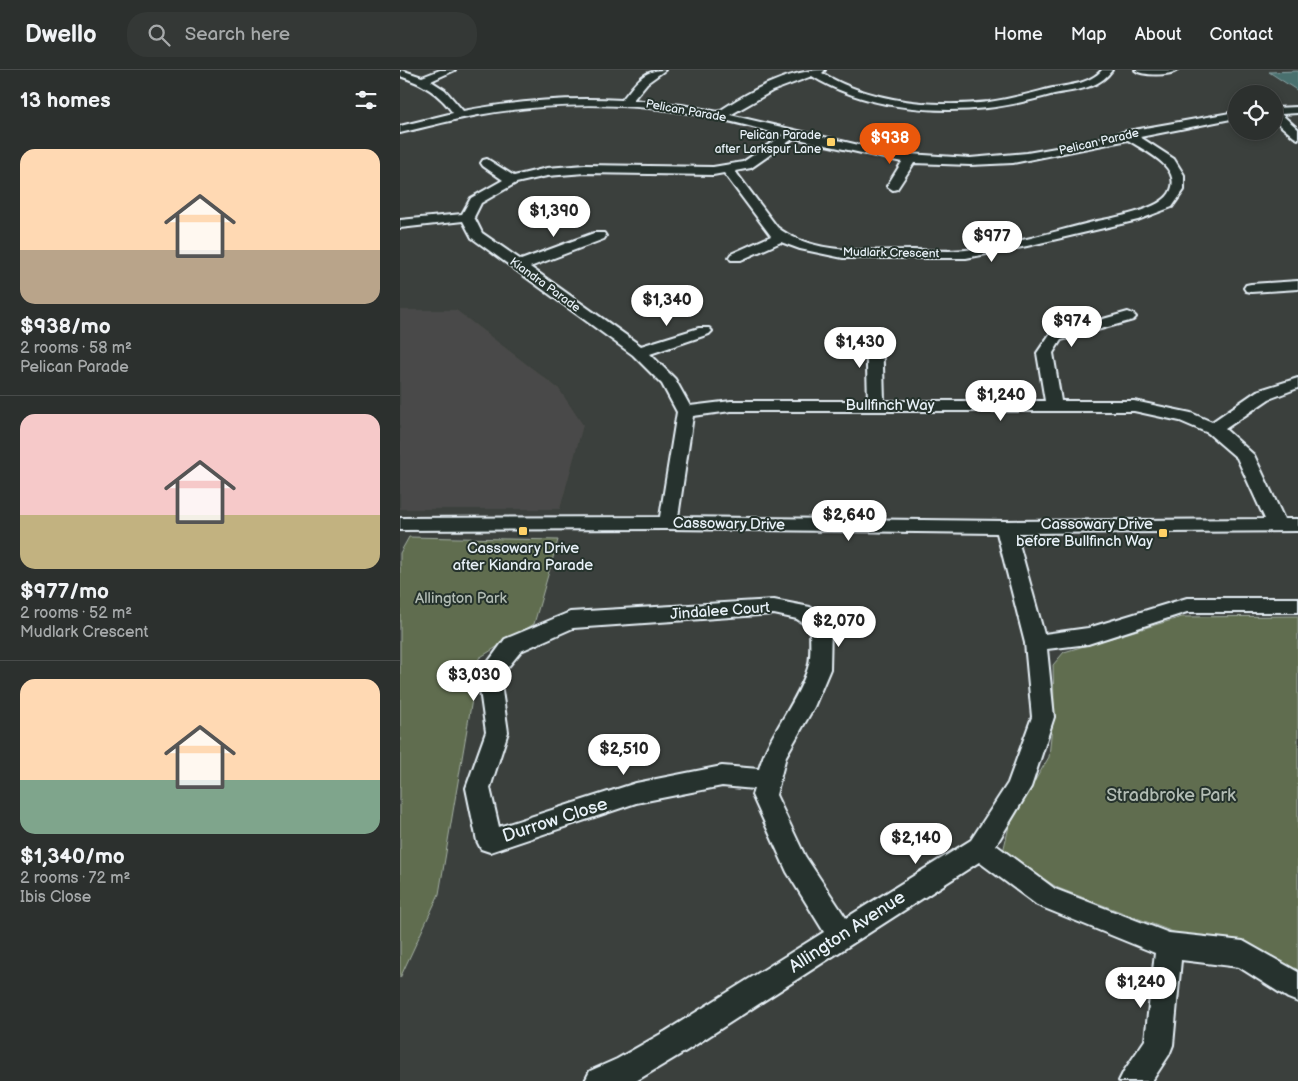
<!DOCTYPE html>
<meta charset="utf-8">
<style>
:root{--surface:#2c302e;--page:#343836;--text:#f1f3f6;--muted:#a6a9aa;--line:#484b4a;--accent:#ea580c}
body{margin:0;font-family:"Balsamiq Sans",sans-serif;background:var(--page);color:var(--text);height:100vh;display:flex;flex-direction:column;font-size:19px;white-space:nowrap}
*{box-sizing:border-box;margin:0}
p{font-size:16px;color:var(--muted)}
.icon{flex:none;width:28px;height:28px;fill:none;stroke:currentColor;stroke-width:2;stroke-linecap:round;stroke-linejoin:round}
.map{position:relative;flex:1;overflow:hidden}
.drawer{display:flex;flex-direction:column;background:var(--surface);width:400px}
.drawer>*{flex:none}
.controls{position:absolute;left:828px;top:15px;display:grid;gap:10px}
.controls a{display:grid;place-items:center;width:55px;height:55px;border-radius:50%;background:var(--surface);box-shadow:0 2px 8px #0003,0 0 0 1px var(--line);font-size:25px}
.price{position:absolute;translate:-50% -42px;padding:0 11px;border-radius:18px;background:#fff;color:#222;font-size:16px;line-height:32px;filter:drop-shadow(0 1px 2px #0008)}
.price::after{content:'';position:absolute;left:50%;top:30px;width:15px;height:11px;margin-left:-8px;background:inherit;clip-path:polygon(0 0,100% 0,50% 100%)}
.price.active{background:var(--accent);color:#fff}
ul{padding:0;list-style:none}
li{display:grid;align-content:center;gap:10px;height:265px;padding:0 20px}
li+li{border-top:1px solid var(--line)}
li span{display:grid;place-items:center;height:155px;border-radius:15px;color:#555}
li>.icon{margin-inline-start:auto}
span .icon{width:90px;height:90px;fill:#fffc;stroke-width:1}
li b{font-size:21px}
h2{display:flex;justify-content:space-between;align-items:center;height:60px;padding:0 20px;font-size:21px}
header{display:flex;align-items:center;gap:30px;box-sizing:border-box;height:70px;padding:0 25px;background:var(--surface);border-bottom:1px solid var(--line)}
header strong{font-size:24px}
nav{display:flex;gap:28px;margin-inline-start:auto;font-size:18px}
.search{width:350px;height:45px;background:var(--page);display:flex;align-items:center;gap:12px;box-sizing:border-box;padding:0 18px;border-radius:20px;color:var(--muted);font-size:19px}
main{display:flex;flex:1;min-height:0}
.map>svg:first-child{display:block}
</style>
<header>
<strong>Dwello</strong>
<div class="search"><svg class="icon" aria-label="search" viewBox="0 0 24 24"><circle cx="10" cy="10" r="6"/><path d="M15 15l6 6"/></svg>Search here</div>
<nav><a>Home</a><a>Map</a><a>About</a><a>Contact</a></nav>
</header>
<main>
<section class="drawer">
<h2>13 homes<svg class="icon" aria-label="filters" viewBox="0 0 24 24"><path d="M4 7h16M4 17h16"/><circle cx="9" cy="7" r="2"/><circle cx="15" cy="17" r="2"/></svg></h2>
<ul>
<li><span style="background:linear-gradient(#ffd9b3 65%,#b9a48a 0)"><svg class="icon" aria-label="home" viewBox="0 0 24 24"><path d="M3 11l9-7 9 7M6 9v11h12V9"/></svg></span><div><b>$938/mo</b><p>2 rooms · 58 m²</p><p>Pelican Parade</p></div></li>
<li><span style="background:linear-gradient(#f6c9c9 65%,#c2b280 0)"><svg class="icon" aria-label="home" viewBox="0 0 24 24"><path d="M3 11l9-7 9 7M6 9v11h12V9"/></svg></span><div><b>$977/mo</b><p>2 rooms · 52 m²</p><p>Mudlark Crescent</p></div></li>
<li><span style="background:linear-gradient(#ffd9b3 65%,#7fa58c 0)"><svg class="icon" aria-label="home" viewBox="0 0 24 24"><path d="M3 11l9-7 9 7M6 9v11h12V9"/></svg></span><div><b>$1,340/mo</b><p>2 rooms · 72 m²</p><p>Ibis Close</p></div></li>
</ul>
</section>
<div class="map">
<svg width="898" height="1011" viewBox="0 0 898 1011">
<rect width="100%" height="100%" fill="#3b403d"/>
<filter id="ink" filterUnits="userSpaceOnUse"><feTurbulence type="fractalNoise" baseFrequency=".02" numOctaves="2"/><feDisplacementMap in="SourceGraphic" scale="10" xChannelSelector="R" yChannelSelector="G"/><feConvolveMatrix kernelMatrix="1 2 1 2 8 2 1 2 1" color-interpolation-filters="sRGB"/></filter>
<g filter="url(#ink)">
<polygon fill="#4a4a48" points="0,240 56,240 159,319 183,355 160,439 0,439"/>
<g fill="#606d4f" stroke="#a4afa4">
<polygon points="9,467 158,470 134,554 79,588 39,824 0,908 0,483"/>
<polygon points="898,546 898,901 858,880 776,863 658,818 603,782 610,752 649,687 654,634 653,595 664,582 782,547"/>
</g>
<polygon fill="#4a6f6e" stroke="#89a3a5" points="898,1 898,21 869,2"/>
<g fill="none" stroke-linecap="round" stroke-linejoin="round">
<defs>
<g id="minor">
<path d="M1,0l21,7 18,-7h15l-24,11 14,9 18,21c52,-10 106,-14 159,-11 14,-17 20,-30 43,-30l-18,13 -14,17 49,5 36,7c32,-21 69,-42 107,-42l-3,3c47,29 113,35 167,29 21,-3 43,-9 64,-14 16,-3 37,-4 49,-18h10c-13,19 -37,20 -58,24 -22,6 -45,12 -67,14 -58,6 -125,-1 -175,-32l-40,15 -42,24 163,38 77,5 57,-5 52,-9 49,-13 108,-19v6l-96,19 34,22 10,16v15l-12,17 -34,13 -111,26 -61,12h-123l-43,-9 -19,-7 -40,18h-10l-2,-3 2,-3 40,-18 -47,-63 -11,2 -128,-2 -38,3 -31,7 -35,20 -7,14 8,16 39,27 73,-27h10l2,3 -2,3 -74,28 111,79 58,-18h10l3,3 -3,3 -59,20 25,25 15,27 41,-5h137l-2,-69 3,-3h10l3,3 2,69h161l-8,-48 13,-19 78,-22 5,2 3,3 -3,3 -72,20 -8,13 8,48h73l57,12 21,9 45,-31 41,-13v10l-29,11 -44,30 29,26 30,64h14v12l-282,2 28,101 44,-6 99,-30h111v14h-111l-99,32 -41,5 7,68 -23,70 -35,58 59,44 114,44 74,8 55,31v30l-10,-4 -49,-31 -58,-7 -8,85 -4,10 -17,26h-33l5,-10 21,-31 10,-87 -118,-48 -58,-43 -293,189 -50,30h-51l5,-10 27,-12 49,-28 158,-99 -37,-60 -35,-77 2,-6 -32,-3 -86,17 -146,49 -9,-3 -4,-8 -11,-53 20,-56 -8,-56 27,-37 65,-27 204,-12 36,7 18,13 3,5 -1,44 -16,38 -28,49 -10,39 29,61 41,62 125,-78 37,-57 24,-66 -7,-74 -28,-110 -329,-4 -268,1v-12l260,-1 17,-105 -15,-28 -29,-29 -161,-117 -9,-17 -63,7v-8l62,-6 9,-16 32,-18 -20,-14 -2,-3 2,-3 4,-1 27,17 33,-8 38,-3 128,2 30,-5 40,-27c-34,-9 -67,-18 -101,-23 -67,-10 -137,-9 -204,3 -27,5 -52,12 -78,18v-7l53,-13c-14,-20 -30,-29 -53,-37zM394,68l108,24 -15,24 6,4 4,-1 17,-26 56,2 43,-2 115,-23c15,10 53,26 43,50 -7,20 -59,28 -78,32 -41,10 -85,24 -127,28 -17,2 -36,0 -53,0 -44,0 -99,6 -136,-23l-42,-56 16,-3zM331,341h403l46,10 28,12 29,25 28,61 -260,2 -327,-4 15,-101zM374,544l23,5 13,9c0,13 2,31 -3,43 -12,35 -38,63 -48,98l-37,-3 -86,17 -137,44 -9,-39 18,-56 -8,-55 21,-26 52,-23z"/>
<path d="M735,0h42c-6,6 -36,6 -42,0z"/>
<polygon points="898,37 898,43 881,44 898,59 898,69 894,67 874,50 874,38"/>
<polygon points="898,211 898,219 851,222 846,221 844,218 846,215 851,214"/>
</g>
</defs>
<use href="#minor" stroke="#e8f1f8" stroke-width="4"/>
<use href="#minor" fill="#26332d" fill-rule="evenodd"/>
</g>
</g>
<g fill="#ffd166" stroke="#26332d" stroke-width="2">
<rect x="426" y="67" width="10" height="10" rx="2.5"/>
<rect x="118" y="456" width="10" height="10" rx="2.5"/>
<rect x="758" y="458" width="10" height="10" rx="2.5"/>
</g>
<g text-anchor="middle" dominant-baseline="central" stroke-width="4" stroke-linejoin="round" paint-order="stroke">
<g font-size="12" fill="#e8f1f8" stroke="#26332d">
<text transform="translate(286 41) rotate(10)">Pelican Parade</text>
<text transform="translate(699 72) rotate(-13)">Pelican Parade</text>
<text transform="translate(491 183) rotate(1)">Mudlark Crescent</text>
<text transform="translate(145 215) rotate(36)">Kiandra Parade</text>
</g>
<g font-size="12" fill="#e8f1f8" stroke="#26332d" text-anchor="end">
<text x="421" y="65">Pelican Parade<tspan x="421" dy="14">after Larkspur Lane</tspan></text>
</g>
<g font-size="15" fill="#e8f1f8" stroke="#26332d">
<text x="490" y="335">Bullfinch Way</text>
<text transform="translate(329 454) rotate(1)">Cassowary Drive</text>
<text transform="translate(320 541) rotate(-4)">Jindalee Court</text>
</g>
<g font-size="15" fill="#e8f1f8" stroke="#26332d" text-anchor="end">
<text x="753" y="454">Cassowary Drive<tspan x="753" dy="17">before Bullfinch Way</tspan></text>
<text x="123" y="478" text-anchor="middle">Cassowary Drive<tspan x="123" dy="17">after Kiandra Parade</tspan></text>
</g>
<g font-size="15" fill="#b2bcb4" stroke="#26332d">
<text x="61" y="528">Allington Park</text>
</g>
<g font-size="18" fill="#b2bcb4" stroke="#26332d">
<text x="771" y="725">Stradbroke Park</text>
</g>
<g font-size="18" fill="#e8f1f8" stroke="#26332d">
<text transform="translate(155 750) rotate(-18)">Durrow Close</text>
<text transform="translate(447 862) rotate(-33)">Allington Avenue</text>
</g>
</g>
</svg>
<div class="controls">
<a><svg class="icon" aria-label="locate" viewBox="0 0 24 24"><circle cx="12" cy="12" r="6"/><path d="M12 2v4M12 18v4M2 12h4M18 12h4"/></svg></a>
</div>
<b class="price active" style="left:490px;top:95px">$938</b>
<b class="price" style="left:154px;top:168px">$1,390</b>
<b class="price" style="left:592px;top:193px">$977</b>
<b class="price" style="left:267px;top:257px">$1,340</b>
<b class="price" style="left:672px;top:278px">$974</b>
<b class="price" style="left:460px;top:299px">$1,430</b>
<b class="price" style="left:601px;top:352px">$1,240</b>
<b class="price" style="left:449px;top:472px">$2,640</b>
<b class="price" style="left:439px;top:578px">$2,070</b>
<b class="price" style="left:74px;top:632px">$3,030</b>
<b class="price" style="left:224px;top:706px">$2,510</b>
<b class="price" style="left:516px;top:795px">$2,140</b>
<b class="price" style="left:741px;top:939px">$1,240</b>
</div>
</main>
